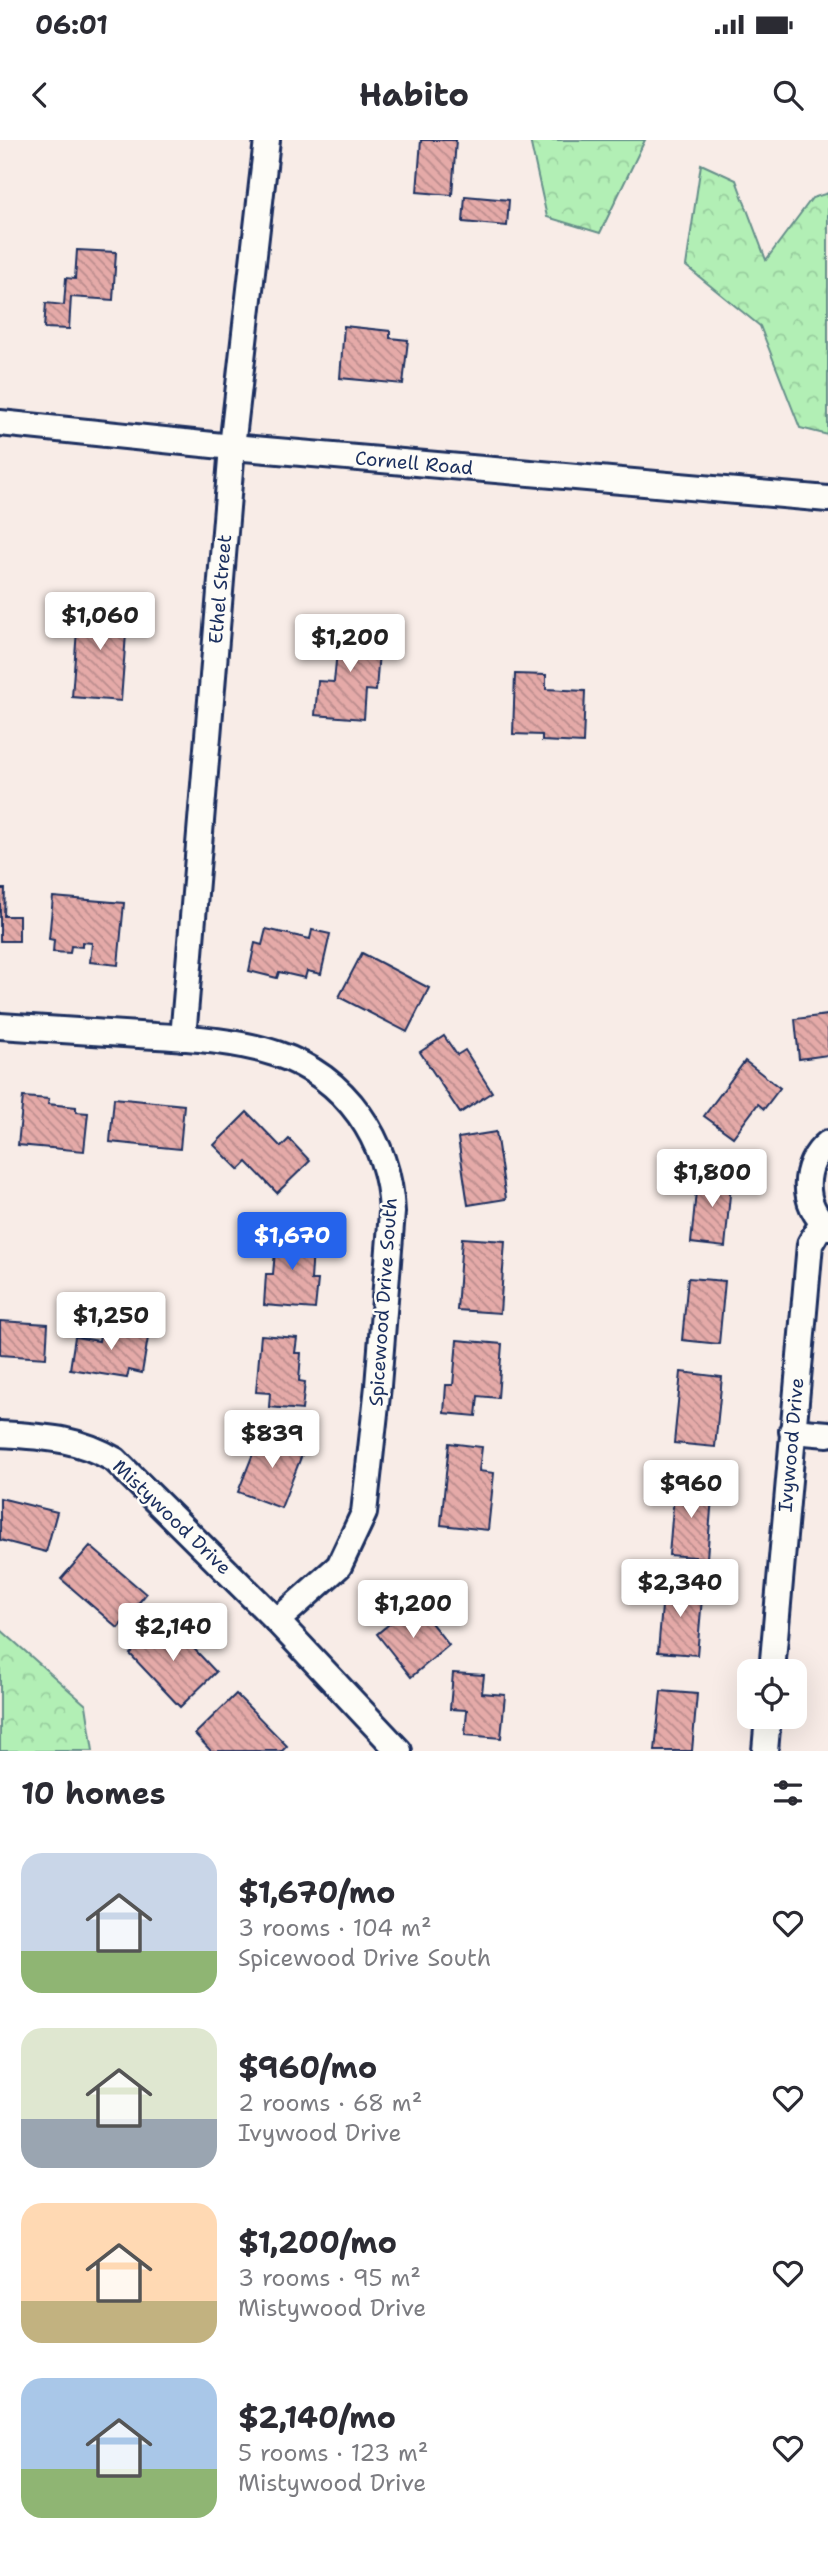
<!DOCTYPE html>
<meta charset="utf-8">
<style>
:root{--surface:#fff;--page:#f7f7f7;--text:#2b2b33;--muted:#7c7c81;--accent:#2563eb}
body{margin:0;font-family:"Shantell Sans",sans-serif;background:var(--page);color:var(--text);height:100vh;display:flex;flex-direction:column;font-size:26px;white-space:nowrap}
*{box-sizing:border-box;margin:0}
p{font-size:23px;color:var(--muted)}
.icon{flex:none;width:38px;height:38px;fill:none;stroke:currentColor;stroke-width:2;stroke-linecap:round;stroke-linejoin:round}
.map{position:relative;height:1611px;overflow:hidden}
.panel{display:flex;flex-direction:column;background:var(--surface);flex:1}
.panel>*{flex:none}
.buttons{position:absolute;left:737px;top:1519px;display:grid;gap:14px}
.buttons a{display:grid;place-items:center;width:70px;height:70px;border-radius:14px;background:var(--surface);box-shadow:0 7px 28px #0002;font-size:35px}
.price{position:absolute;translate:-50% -60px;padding:0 16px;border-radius:7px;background:#fff;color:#222;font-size:23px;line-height:46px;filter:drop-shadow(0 2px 4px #0008)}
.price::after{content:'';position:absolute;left:50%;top:42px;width:21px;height:16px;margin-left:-10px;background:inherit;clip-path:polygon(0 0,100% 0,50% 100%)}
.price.on{background:var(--accent);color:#fff}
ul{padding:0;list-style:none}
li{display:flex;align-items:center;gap:21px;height:175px;padding:0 21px}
li span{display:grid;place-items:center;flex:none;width:196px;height:140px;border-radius:21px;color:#555}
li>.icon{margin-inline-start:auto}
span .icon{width:84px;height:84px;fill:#fffc;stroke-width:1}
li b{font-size:30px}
h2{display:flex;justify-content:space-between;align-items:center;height:84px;padding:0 21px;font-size:30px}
.status{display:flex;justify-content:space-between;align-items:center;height:49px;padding:0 35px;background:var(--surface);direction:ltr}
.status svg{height:19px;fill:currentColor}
header{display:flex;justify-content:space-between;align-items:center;height:91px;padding:0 21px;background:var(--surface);font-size:32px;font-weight:700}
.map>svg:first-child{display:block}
</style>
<div class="status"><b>06:01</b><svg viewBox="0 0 49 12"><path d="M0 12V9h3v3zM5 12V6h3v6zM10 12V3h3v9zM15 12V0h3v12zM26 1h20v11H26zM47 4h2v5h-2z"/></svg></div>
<header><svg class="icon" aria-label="back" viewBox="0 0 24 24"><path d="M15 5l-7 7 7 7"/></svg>Habito<svg class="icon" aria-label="search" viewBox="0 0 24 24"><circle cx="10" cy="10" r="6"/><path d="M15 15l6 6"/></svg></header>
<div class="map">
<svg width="828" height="1611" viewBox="0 0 828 1611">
<defs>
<pattern id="forest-crowns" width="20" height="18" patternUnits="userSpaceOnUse" patternTransform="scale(1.75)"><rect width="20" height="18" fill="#b2efb5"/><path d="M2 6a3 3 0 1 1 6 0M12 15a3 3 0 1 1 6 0" fill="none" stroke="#98cd9e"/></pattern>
<pattern id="building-back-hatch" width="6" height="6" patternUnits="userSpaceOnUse" patternTransform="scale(1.75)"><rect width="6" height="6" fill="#e5aaa8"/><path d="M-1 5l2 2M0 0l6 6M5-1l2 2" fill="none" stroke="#b98b8c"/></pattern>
</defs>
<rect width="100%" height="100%" fill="#f8ece7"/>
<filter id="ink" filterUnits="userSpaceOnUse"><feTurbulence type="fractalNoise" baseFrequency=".0143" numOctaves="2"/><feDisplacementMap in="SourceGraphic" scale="14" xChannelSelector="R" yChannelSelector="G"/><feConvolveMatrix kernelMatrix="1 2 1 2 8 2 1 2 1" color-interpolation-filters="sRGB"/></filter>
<g filter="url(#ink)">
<g fill="url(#forest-crowns)" stroke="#668f8a" stroke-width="2">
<polygon points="530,0 645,0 600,93 547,77"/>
<polygon points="701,24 736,40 766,120 812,58 828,53 828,295 800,288 760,186 686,126"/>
<polygon points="0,1489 86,1565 93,1611 0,1611"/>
</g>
<g fill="url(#building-back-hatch)" stroke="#1b2f5e" stroke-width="2">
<polygon points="421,0 456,0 452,55 417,52"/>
<polygon points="465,56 509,60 507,86 463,82"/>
<polygon points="77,110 116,112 113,160 71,157 69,189 44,188 46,163 64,165 66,138 75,139"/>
<polygon points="344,186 390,191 390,198 408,200 403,244 340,238"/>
<polygon points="79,463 128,467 121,561 72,557"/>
<polygon points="340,480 372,482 370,510 379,511 376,551 366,550 364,579 315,575 318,541 334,542"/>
<polygon points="515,534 546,535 546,549 585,551 583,603 542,601 542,595 513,594"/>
<polygon points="0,749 5,749 4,776 19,776 19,801 0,801"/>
<polygon points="53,757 124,763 118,825 90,822 92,803 82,802 82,807 71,806 70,813 53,812 54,800 49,799"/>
<polygon points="266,789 310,799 312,790 330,794 321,834 307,831 305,838 279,832 277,838 249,831 255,803 262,805"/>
<polygon points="362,813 429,848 407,892 339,857"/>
<polygon points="828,875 828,915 799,919 795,879"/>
<polygon points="444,896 457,915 465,910 492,952 460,973 420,912"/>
<polygon points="745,921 780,948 764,969 758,964 733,997 704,976"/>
<polygon points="23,957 49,959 48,964 76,967 76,972 88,973 84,1011 18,1005"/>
<polygon points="114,958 184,965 180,1009 110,1002"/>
<polygon points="247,972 281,1007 289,999 310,1021 277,1053 247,1022 239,1030 214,1005"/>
<polygon points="496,992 506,1059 468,1065 458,998"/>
<polygon points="698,1031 732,1034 725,1107 691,1103"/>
<polygon points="277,1089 314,1092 311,1140 318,1140 315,1169 264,1165 266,1134 273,1134"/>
<polygon points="462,1098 505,1101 500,1173 457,1170"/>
<polygon points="688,1138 725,1141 719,1204 682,1200"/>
<polygon points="0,1181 48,1184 46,1218 0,1215"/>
<polygon points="102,1184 149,1192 142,1233 129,1230 127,1238 70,1229 75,1197 99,1201"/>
<polygon points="261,1195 297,1198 295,1213 301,1213 299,1241 305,1242 302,1270 269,1267 270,1253 256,1252"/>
<polygon points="457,1200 502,1204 498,1258 478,1256 476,1276 444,1273 446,1245 453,1245"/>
<polygon points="681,1232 722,1237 715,1307 674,1303"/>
<polygon points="262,1291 305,1307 281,1368 238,1352"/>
<polygon points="449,1303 482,1307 479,1331 494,1333 488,1390 441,1385"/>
<polygon points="675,1342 713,1345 707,1418 669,1415"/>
<polygon points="0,1358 57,1372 46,1412 0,1400"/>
<polygon points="90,1406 146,1454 118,1488 61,1439"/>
<polygon points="664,1443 703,1447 697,1515 658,1512"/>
<polygon points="415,1463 449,1505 411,1537 377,1494"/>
<polygon points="166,1479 216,1532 180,1567 130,1514"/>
<polygon points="453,1533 484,1535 482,1553 505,1555 501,1598 465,1595 467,1570 450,1569"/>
<polygon points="661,1551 697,1554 692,1611 655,1611"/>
<polygon points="236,1554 287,1606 282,1611 211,1611 195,1594"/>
</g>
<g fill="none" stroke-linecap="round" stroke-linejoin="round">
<defs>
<g id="minor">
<polyline points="0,283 232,307 828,359"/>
<path d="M0,886c46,3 93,6 139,9 46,3 94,4 138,19 69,23 112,86 115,158l-14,174 -14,127 -25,53 -62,55"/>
<polyline points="183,898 232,307 267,0"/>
<path d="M828,1003c-27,21 -27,63 0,84"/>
<polyline points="792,1291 828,1294"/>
<path d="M0,1294c43,3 76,3 115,26l162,161 122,130"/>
<polyline points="772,1531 810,1104 822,1083"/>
<polyline points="765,1611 768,1577"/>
</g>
</defs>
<use href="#minor" stroke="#1b2f5e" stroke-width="30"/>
<use href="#minor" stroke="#fdfcf7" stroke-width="24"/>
</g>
</g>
<g text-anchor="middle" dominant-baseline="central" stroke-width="5" stroke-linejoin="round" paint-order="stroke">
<g font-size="19" fill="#1b2f5e" stroke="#fdfcf7">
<text transform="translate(414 323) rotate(5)">Cornell Road</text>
<text transform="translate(220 449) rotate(-85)">Ethel Street</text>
<text transform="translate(383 1162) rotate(-86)">Spicewood Drive South</text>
<text transform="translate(791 1305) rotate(-85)">Ivywood Drive</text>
<text transform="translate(172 1377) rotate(44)">Mistywood Drive</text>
</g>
</g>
</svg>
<div class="buttons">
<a><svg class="icon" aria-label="locate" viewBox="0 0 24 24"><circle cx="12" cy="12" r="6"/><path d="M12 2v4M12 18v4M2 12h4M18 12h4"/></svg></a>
</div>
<b class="price" style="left:100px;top:512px">$1,060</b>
<b class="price" style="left:350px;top:534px">$1,200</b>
<b class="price" style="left:712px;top:1069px">$1,800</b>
<b class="price on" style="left:292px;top:1132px">$1,670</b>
<b class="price" style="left:111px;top:1212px">$1,250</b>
<b class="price" style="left:272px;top:1330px">$839</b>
<b class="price" style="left:691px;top:1380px">$960</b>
<b class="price" style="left:680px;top:1479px">$2,340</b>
<b class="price" style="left:413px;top:1500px">$1,200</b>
<b class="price" style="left:173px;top:1523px">$2,140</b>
</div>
<section class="panel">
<h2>10 homes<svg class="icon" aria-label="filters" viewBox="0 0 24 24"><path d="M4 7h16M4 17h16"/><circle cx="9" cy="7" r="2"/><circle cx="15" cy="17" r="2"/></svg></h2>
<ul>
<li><span style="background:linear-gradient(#c9d6e8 70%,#8fb573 0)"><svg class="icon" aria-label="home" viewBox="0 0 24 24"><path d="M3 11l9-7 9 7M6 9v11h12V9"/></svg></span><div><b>$1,670/mo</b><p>3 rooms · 104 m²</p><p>Spicewood Drive South</p></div><svg class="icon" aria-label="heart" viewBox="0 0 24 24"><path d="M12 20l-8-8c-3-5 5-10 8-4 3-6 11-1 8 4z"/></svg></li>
<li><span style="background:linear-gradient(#dfe7d0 65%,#9aa5b1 0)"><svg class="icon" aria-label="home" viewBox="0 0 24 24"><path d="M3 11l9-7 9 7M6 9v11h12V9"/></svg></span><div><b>$960/mo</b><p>2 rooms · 68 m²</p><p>Ivywood Drive</p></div><svg class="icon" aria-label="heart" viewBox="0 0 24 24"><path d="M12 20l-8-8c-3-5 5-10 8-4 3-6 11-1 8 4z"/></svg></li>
<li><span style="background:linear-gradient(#ffd9b3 70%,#c2b280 0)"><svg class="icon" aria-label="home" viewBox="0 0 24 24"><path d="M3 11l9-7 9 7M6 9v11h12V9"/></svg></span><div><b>$1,200/mo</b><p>3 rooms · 95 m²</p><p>Mistywood Drive</p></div><svg class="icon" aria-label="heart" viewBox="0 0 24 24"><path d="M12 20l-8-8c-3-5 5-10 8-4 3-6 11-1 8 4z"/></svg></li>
<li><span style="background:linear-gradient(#a9c7e8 65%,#8fb573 0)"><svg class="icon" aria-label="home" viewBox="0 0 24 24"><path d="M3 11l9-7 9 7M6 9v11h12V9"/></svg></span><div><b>$2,140/mo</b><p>5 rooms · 123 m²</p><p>Mistywood Drive</p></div><svg class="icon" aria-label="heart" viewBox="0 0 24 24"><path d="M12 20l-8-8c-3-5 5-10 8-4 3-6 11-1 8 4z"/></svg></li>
</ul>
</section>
